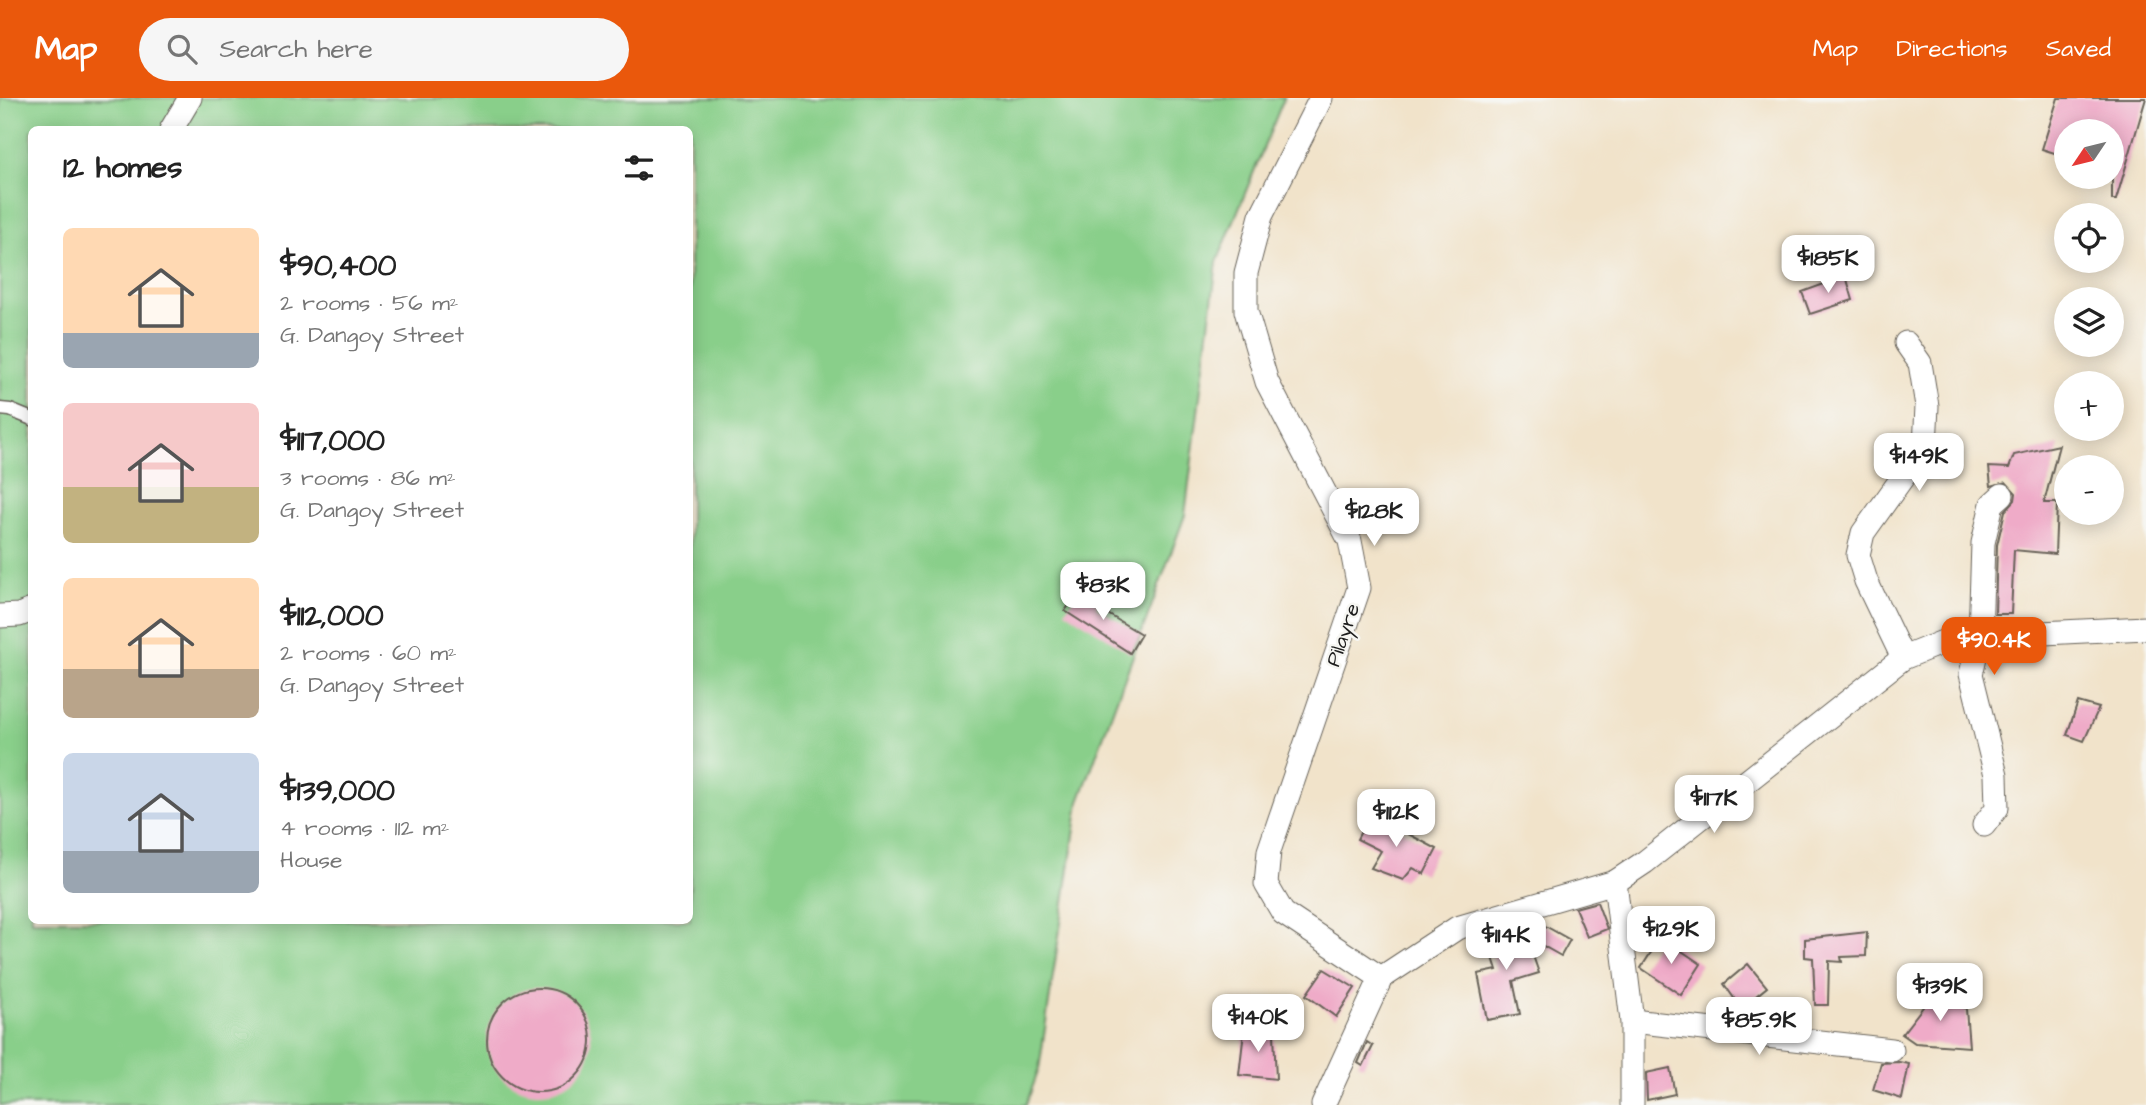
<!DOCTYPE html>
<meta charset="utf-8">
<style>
:root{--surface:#fff;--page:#f6f6f6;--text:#222;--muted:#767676;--accent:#ea580c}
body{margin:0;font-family:"Architects Daughter",sans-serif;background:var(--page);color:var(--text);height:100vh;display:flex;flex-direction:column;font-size:26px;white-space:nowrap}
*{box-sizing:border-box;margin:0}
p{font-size:23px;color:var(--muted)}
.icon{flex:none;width:38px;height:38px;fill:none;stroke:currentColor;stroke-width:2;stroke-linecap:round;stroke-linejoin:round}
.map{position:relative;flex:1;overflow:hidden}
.side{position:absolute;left:28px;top:28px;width:665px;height:798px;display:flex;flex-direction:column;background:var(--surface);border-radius:10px;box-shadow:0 4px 18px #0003}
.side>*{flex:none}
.needle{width:46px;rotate:235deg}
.fabs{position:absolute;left:2054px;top:21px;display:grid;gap:14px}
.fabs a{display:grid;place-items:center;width:70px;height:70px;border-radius:50%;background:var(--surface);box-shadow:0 4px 18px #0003;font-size:35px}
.price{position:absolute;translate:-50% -60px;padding:0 16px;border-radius:14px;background:#fff;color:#222;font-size:23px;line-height:46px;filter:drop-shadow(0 2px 4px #0008)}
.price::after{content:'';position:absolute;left:50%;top:42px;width:21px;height:16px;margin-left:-10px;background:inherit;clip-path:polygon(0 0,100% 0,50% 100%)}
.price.on{background:var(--accent);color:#fff}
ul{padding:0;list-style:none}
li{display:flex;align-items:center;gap:21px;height:175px;padding:0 35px}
li span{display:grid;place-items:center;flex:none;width:196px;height:140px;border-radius:10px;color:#555}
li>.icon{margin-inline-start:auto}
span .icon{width:84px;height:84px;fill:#fffc;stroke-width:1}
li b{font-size:30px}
h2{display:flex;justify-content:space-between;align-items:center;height:84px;padding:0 35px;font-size:30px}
header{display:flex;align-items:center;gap:42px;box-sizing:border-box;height:98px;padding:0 35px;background:var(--accent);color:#fff}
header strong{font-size:33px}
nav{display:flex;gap:38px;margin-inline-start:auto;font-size:24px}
.search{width:490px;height:63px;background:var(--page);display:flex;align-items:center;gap:18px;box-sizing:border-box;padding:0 24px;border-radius:38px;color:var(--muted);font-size:26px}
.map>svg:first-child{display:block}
</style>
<header>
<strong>Map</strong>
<div class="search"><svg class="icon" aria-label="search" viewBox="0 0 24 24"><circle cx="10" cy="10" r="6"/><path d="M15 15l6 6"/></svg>Search here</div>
<nav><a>Map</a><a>Directions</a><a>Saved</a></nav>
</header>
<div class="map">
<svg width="2146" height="1007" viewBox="0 0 2146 1007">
<rect width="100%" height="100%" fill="#f6f6f2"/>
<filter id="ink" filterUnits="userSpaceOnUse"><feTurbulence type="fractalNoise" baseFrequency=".0143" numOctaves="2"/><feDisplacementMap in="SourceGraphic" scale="14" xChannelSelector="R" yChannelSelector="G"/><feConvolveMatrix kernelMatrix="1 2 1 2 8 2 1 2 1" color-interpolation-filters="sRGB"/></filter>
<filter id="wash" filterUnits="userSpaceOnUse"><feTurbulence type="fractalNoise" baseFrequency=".00686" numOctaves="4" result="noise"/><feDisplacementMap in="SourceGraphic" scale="28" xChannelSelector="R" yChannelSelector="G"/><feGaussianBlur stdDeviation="1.57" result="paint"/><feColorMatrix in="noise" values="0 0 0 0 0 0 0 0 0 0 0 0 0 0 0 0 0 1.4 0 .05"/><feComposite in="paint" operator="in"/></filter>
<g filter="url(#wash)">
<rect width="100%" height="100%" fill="#f1e3ca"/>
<path fill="#89cf8a" stroke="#527653" stroke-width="2" fill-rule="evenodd" d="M0,0h1284l-67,164 -32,253 -106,287 -40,267 -13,36h-1026zM32,32h658v790h-658z"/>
<g id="blocks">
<g fill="#efabc8">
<polygon points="2058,0 2146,0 2116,102 2112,102 2112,33 2067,33 2067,59 2042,51"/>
<polygon points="1846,178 1853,202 1810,216 1802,194"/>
<polygon points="2059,347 2044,405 2057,405 2055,456 2014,452 2011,516 1995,516 1997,447 2005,413 2015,402 2016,395 2006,384 1991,388 1989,369 2009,370 2014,357"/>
<polygon points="1079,493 1098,506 1096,509 1141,536 1130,555 1065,513"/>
<polygon points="2078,604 2099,610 2084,643 2067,637"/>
<polygon points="1370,716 1437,751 1424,776 1413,770 1403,782 1371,770 1381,753 1357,741"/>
<polygon points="1597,804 1607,831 1587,839 1575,810"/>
<polygon points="1540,825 1570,842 1561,858 1531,841"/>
<polygon points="1522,826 1539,875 1513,883 1520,916 1487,922 1478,876 1497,872 1486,838"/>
<polygon points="1867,834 1866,858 1841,859 1842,864 1829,863 1828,907 1815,907 1813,860 1805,859 1805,841"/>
<polygon points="1661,839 1701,866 1681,897 1641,870"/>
<polygon points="1748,866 1767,889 1741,910 1724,886"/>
<polygon points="1324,871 1355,890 1336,919 1306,897"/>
<circle cx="539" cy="942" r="52"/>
<polygon points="1936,892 1966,911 1969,949 1915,945 1902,936"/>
<polygon points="1245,925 1274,936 1276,981 1239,977"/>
<polygon points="1367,944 1373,948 1363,968 1358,965"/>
<polygon points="1899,964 1909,966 1902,1001 1873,992 1881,965"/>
<polygon points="1670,970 1675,996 1647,1002 1646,975"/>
</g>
</g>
</g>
<g filter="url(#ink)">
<use href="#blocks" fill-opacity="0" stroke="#676259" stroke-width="2"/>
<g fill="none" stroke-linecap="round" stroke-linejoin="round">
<defs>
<polyline id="service" points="0,311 10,312 32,321"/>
<g id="minor">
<polyline points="1321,0 1261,118 1246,175 1246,213 1267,284 1350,443 1359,490 1269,753 1266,786 1283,815 1381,880"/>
<polyline points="171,32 190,0"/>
<polyline points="0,518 19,517 32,512"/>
<polyline points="1903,560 1866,483 1858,457 1863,435 1925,348 1927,308 1920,265 1906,245"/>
<polyline points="1984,727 1997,710 1996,677 1971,576 1980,538 1983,445 1992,406 2002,397"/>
<polyline points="1615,784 1632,923 1632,1007"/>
<polyline points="1632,923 1892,952"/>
<polyline points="1323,1007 1381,880 1457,830 1615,784 1645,764 1903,560 1943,544 1980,538 2146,530"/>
</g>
</defs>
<use href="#service" stroke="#676259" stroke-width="15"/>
<use href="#minor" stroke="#676259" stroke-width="25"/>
<use href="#service" stroke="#fff" stroke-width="12"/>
<use href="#minor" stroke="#fff" stroke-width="23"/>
</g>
</g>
<g text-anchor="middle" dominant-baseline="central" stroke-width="5" stroke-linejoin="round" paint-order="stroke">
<g font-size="21" fill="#1c1c1c" stroke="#f6f6f2">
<text transform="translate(1343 537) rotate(-71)">Pilayre</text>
</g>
</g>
</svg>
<div class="fabs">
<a><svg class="needle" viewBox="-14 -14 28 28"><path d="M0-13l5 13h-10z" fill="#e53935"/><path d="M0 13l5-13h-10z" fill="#767676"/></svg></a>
<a><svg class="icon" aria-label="locate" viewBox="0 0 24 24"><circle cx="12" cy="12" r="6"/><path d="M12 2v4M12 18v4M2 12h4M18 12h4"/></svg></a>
<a><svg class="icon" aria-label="layers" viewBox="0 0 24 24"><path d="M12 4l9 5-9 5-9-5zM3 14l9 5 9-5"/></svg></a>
<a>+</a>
<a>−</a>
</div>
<b class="price" style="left:1828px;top:197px">$185K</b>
<b class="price" style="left:1919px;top:395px">$149K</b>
<b class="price" style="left:1374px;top:450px">$128K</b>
<b class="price" style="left:1103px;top:524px">$83K</b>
<b class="price on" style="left:1994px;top:579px">$90.4K</b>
<b class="price" style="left:1714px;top:737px">$117K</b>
<b class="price" style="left:1396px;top:751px">$112K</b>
<b class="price" style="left:1671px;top:868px">$129K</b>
<b class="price" style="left:1506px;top:874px">$114K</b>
<b class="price" style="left:1940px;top:925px">$139K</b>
<b class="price" style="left:1258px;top:956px">$140K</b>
<b class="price" style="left:1759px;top:959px">$85.9K</b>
<section class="side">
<h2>12 homes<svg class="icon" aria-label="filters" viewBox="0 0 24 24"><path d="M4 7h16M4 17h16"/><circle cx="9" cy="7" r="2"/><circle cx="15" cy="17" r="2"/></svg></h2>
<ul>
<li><span style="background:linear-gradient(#ffd9b3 75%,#9aa5b1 0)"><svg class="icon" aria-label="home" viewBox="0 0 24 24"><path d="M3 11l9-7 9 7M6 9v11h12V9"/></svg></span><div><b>$90,400</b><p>2 rooms · 56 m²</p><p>G. Dangoy Street</p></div></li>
<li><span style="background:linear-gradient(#f6c9c9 60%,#c2b280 0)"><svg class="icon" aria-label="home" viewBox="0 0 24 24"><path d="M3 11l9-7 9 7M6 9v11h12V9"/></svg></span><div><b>$117,000</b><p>3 rooms · 86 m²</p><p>G. Dangoy Street</p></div></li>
<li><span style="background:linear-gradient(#ffd9b3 65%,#b9a48a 0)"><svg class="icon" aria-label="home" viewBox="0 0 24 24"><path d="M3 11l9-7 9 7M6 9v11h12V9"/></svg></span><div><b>$112,000</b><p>2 rooms · 60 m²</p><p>G. Dangoy Street</p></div></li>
<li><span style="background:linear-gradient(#c9d6e8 70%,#9aa5b1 0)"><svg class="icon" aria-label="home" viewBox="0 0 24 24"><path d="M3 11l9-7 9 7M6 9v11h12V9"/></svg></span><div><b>$139,000</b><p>4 rooms · 112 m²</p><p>House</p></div></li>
</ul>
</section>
</div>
